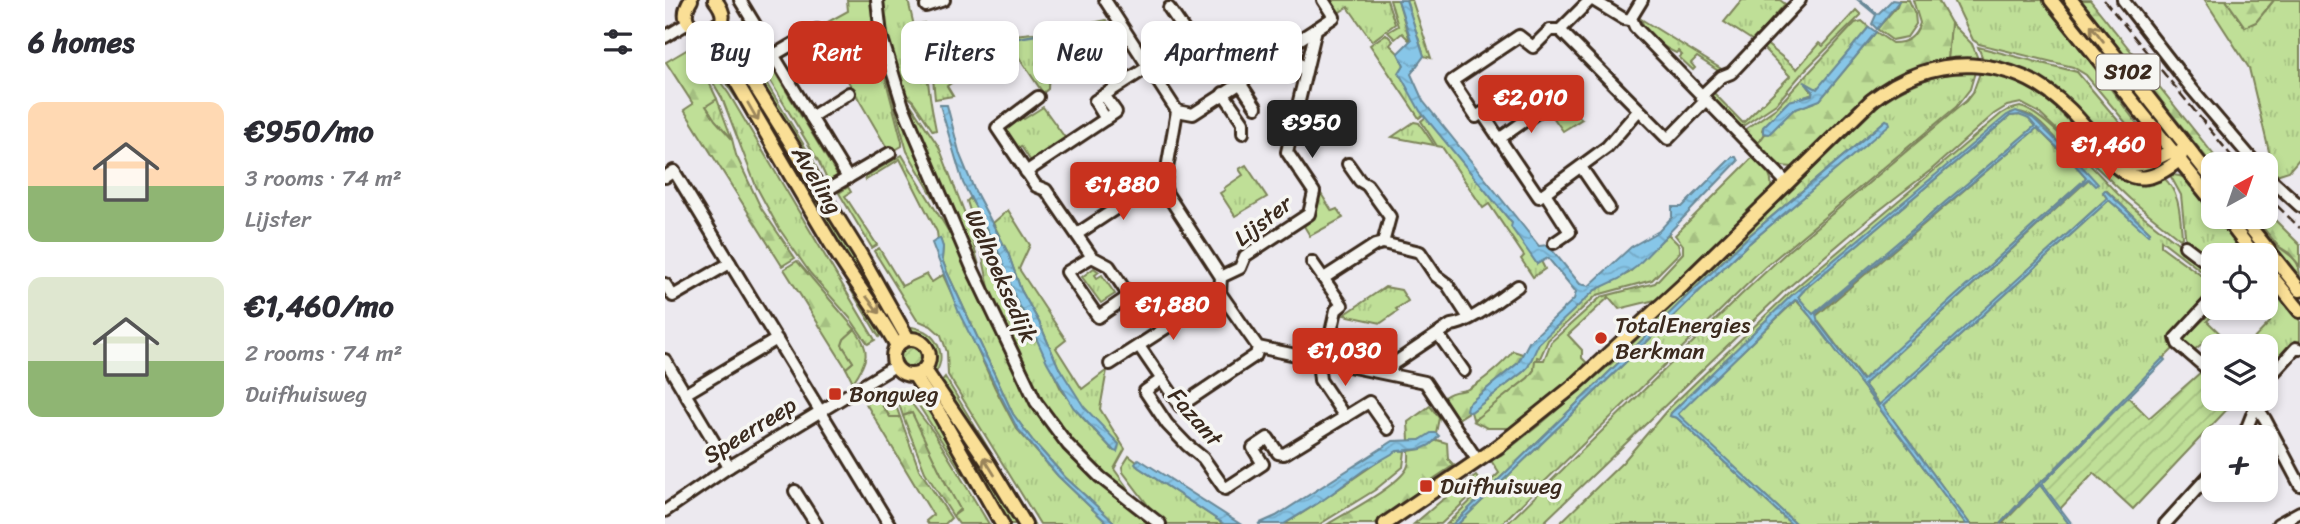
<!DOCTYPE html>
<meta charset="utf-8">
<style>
:root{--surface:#fff;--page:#f7f7f7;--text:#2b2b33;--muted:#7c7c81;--accent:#c8321e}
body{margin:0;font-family:Sriracha,sans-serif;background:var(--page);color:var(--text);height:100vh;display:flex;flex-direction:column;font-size:26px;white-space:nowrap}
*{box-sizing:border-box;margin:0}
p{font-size:23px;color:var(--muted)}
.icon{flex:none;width:38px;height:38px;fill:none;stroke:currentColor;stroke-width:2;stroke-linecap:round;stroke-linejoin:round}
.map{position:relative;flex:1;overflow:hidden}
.panel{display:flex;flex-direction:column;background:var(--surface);width:665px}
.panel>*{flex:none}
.banner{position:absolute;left:21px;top:21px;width:665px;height:63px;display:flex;gap:14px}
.needle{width:46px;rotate:40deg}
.buttons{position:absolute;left:1536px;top:152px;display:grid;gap:14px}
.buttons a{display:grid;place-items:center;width:77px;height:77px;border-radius:14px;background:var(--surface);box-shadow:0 4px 10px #0003;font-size:35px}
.price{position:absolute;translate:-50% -60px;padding:0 16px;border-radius:7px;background:var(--accent);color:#fff;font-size:23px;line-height:46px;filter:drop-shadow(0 2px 4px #0008)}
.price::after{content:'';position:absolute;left:50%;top:42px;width:21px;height:16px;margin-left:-10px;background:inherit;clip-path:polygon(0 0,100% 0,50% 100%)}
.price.active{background:#222;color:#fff}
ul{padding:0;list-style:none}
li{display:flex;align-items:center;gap:21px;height:175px;padding:0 28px}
li span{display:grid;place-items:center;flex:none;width:196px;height:140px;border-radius:14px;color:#555}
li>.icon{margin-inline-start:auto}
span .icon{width:84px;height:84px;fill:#fffc;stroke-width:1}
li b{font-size:30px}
h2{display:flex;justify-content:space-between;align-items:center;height:84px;padding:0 28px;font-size:30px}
.chip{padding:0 24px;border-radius:14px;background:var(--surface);box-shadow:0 4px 10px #0003;font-size:24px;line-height:63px}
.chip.active{background:var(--accent);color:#fff}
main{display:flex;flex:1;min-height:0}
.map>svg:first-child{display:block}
</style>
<main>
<section class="panel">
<h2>6 homes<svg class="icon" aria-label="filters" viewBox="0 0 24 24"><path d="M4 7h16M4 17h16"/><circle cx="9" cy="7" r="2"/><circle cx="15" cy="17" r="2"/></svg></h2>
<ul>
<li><span style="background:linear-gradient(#ffd9b3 60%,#8fb573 0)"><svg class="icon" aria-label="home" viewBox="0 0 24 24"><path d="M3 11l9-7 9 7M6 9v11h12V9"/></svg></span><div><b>€950/mo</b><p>3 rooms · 74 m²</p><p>Lijster</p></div></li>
<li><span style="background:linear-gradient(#dfe7d0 60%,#8fb573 0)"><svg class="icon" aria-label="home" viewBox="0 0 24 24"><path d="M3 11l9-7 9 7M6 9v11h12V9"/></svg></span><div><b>€1,460/mo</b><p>2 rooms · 74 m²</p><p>Duifhuisweg</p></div></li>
</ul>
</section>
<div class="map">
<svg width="1635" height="524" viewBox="0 0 1635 524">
<defs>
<pattern id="grass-tufts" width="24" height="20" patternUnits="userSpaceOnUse" patternTransform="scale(1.75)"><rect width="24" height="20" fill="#bfdf97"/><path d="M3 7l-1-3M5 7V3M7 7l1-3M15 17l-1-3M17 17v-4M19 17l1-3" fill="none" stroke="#a5c082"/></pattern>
<pattern id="forest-firs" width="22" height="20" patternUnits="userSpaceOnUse" patternTransform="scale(1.75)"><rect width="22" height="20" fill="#bfdf97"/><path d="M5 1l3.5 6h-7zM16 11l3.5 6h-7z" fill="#a5c082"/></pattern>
<pattern id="garden-furrows" width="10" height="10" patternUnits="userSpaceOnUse" patternTransform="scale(1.75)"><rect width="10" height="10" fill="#bfdf97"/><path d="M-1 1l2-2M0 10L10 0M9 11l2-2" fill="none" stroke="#a5c082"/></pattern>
<pattern id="water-waves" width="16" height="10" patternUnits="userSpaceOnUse" patternTransform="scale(1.75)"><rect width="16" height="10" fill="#87c6e8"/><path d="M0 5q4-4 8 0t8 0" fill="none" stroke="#75aac7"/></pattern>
</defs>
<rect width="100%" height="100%" fill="#ece9ef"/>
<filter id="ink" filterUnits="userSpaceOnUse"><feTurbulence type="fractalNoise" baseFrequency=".0143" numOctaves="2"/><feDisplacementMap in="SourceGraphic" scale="14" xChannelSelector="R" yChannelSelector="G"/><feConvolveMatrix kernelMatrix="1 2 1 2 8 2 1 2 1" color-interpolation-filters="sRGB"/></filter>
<g filter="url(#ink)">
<g fill="url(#grass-tufts)" stroke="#7d845a" stroke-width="2">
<polygon points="182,0 205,0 212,21 216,62 237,142 237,146 225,153 152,28 183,11"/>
<path d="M215,0h28l6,26 10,-3c2,12 1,22 2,34 1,25 5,49 10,73l-3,1 -20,-30 -14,-13 -16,-61z"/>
<polygon points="666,0 722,0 730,24 707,41 683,7 670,15 662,3"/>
<polygon points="725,0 733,0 745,41 737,33 730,39 723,32 733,26"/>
<polygon points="741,0 747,0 766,58 759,56"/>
<polygon points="1077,0 1115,0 1120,4 1095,33 1098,37 1093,44 1059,22"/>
<polygon points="1289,0 1378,0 1470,121 1486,144 1486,153 1421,75 1408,67 1314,44 1308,40"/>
<polygon points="1413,0 1416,0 1549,167 1549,171"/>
<polygon points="1540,0 1561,0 1580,27 1591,22 1609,0 1635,0 1635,158 1624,171 1611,175 1604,167 1607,164 1584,68"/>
<polygon points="1191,10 1196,15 1139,71 1111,104 1075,128 1043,95 1047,91 1078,123 1125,76 1097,47 1100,43 1132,69 1154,43 1158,46"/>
<path d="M976,19l82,51 -3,2 -23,-15 -6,6 4,5 -2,2 -14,-13 3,-2 -4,-4 -2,2c-14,-6 -31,-20 -35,-34z"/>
<polygon points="78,20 174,178 164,184 154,162 74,29"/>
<path d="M441,20l9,13 -52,14 -14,21 -1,21 -5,4 -25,-37c-8,2 -14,0 -22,2 -18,2 -35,18 -49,28l6,10 -18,3 -4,-42c27,-22 77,-20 110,-25 22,-2 43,-7 65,-12z"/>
<polygon points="1197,21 1204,27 1152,90 1140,82 1148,94 1122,103 1098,127 1097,130 1100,134 1092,145 1078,131 1111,108 1190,23"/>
<polygon points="1286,23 1307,44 1313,59 1283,59"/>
<polygon points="71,33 148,160 159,183 154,180 67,38"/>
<polygon points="721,34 728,41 725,45 733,53 739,65 734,73 759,114 754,118 705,45"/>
<polygon points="61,45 101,105 229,322 224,325 198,287 56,48"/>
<polygon points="1313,47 1412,72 1477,149 1482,158 1472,161 1451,151 1405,102 1381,82 1343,64 1318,59"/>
<polygon points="50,50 220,329 214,337 75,104 40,52"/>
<polygon points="35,53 64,94 210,340 203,344 185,318 145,273 113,227 91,186 57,98 32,55"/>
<polygon points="217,56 292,238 242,151 218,65"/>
<path d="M1310,72l-5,17 -14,18 -191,160 -264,257h-43l288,-278 143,-122 -3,-4 -136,115 -297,289h-6l52,-51 -9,-14 11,-4 42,-33 70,-60 267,-258c31,-21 58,-32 95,-32z"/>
<path d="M1315,73c60,2 96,57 131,97 19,14 30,14 52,7 17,15 17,37 19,60l-2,2 -50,-40 -92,-87 -17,-9 -14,3 -13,8 -63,56 -59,46 -89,76 -241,232h-35l234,-229 47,-44 178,-150 7,-9z"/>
<polygon points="235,94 244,102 274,147 302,219 321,293"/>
<polygon points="52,99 67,139 50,120 41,106"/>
<polygon points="897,100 917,119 898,131 883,110"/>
<polygon points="378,107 401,139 367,163 356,146 351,150 341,134 344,121 354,114 359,119"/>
<path d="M1355,107c26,5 82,73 104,93 29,25 60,47 90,71v10l-53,-41v6l53,39v9l-44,44 6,8 -127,129 -19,16 -30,33h-30l-87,-118 226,-206 39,34 2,-2 -44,-42 -3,3 4,5 -227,207 -16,-21 2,-2 223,-203 6,6 2,-1 -21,-19 10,12 -3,4 -220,199 -48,-63 222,-189 29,29 3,-3c-14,-14 -36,-48 -58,-41l-220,183 -120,117 -1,3 7,2 114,106h-232l64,-62 44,-52 122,-117 212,-179 7,-4z"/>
<polygon points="1354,115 1361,116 1370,126 1148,315 1133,297 1140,289 1345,116"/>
<polygon points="761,117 847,223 872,264 876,261 880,269 868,277 856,259 859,256 824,204 818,208 777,147 772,146 756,121"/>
<polygon points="749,122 754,123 769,145 727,137"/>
<polygon points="237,155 298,255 376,416 488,524 451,524 400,477 368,441 348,414 282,272 277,259 278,247 275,239 273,240 272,232 235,159 201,180 200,177"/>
<polygon points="581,165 602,197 570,216 555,193 560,190 559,188 578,175 574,169"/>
<path d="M1505,175c6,0 12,1 17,4 9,7 27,27 27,38h4l31,38 -35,1v10l-28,-22 -5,-49z"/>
<polygon points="183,187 186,192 180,196 212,245 207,248 174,193"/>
<polygon points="653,189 667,211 672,209 678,218 645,236 639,226 646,220"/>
<polygon points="305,198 317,218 335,255 351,300 363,320 396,389 416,416 449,451 408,393 393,366 374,322 356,290 343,253 328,223 343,210 365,245 354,269 401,340 391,348 417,389 442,370 435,409 460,449 449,469 476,507 434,471 386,422 326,297 315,244 302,201"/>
<path d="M1586,217h3c7,9 14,19 22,27 13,13 24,12 24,34z"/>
<polygon points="1003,234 1013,244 1015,252 987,280 932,295 883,340 875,358 872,357 869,370 863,378 814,417 808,419 806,412 858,372 863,367 872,344 930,290 964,273"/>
<polygon points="214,248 237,286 262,274 267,282 278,275 330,388 351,428 393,476 443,524 375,524 283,375 282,352 276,335 266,326 252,320 209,251"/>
<polygon points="429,268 434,272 430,275 432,278 437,275 450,294 436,303 417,277"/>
<polygon points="1601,278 1635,321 1635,343 1630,345 1601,376 1601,346 1582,346 1605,322 1593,308 1601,308"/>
<polygon points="720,287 736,290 743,301 731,309 733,311 716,323 679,315"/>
<polygon points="1131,300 1145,316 1301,524 1131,524 1014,416 1014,412"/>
<polygon points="1549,301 1549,307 1521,336 1551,308 1555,308 1542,321 1568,346 1549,346 1549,351 1539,342 1528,351 1516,340"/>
<path d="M247,327c26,5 37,29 21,50 -5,-9 2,-18 -2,-28 -5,-12 -18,-11 -25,-21z"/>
<path d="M190,329c16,21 13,32 -2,53l-7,-14 7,-6 -11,-17 2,-6z"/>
<polygon points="280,377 369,524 363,524 275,383"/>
<polygon points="269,388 356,524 340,524 309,473"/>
<polygon points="214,393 230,403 235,417 225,417 213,400 208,401 203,395"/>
<polygon points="258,394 333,524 330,524 249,398"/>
<polygon points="244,400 269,433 324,524 294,524 288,516 295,511 245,413 238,416 234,404"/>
<path d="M732,450l8,1 -2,16 -28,23 -55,34h-36c40,-22 74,-51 113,-74z"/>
<polygon points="464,456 472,462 471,464 473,467 559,524 501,524 492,517 458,472 457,467"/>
<polygon points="1375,485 1404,524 1337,524"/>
</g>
<g fill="url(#forest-firs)" stroke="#7d845a" stroke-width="2">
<polygon points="1234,0 1244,0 1250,14 1251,24 1242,37 1227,40 1212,29 1232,6"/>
<path d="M1248,0h25l13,23 -3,36 -37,10 -31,18 -87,80 -12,-1 -24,-21 8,-11 4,-1 22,-22 29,-11 56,-68 16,11c15,0 23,-5 28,-20z"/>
<polygon points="1416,0 1425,0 1556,164 1549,164 1549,167"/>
<polygon points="1561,0 1609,0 1591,22 1580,27"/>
<polygon points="23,49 42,78 52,99 41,106 50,120 67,139 71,155 96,208 130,258 117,266 19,110 28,104 1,62"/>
<path d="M1089,156c8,10 22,21 16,35l-111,108 -40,10 -10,-12 -41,38 14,15v8l4,4 -6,12 -29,21 -37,33h-27l-14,-7 55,-43 6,-8 1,-10h9l7,-18 50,-45 54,-14 28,-30v-8l-8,-10z"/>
<polygon points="1601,211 1635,245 1635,266 1624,253 1613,246 1589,217 1601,217"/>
<polygon points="132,261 190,329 179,339 177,345 188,362 181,368 119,269"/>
<path d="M848,351l10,3 -5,9 -51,42 2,7 -11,7 -14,-22c12,-9 17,-3 26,-9 13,-7 35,-26 43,-37z"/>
<polygon points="203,395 208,401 214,401 225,417 235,417 254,469 286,518 280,524 263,524 261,521 268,515 197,397"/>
<polygon points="765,406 774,418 771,433 755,440 744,441 743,422"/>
<polygon points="247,413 280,482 295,509 288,516 260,472 238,416"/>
<path d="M772,440l10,3 1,16 6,6 -28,19 -3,9 -49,31h-46c18,-11 70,-38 79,-56 3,-6 2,-12 2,-17l12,-2z"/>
<polygon points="811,476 815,482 815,487 776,524 749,524 776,501"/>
</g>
<g fill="url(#garden-furrows)" stroke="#7d845a" stroke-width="2">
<circle cx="246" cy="357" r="13"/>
<polygon points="1537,371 1549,382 1549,399 1567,399 1570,401 1468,509 1429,473 1395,509 1377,484 1463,397 1484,418"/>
</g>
<g fill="url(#water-waves)" stroke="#698897" stroke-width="2" fill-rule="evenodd">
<polygon points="733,0 741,0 759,56 746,74 758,101 874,246 883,245 915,284 924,286 966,247 994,231 1007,217 1007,207 1017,207 1067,157 1071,157 1073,161 971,267 954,279 930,290 874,343 863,367 858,372 806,412 801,410 802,405 853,363 864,342 909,299 911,292 883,258 872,264 846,227 847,223 755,111 734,73 739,65 733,53 746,40"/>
<polygon points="1193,0 1196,0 1213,14 1227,0 1234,1 1212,29 1207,24 1211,15"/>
<polygon points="1204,27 1211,32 1155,100 1128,110 1104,134 1098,133 1098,127 1124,101 1147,95 1148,91 1139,82 1152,89"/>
<polygon points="275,105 282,105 295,155 309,189 343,253 356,290 374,322 393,366 419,407 454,444 452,452 449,451 408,407 382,362 363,320 351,300 335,255 298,183"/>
<path d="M1351,111l17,7 37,36 -3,3 -30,-29 -221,186 2,8 44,58 221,-199 3,-4 -11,-12 3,-3 20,22 -3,2 -7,-7 -222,203 -2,2 15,21 228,-207 -4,-6 2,-2 45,42 -2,3 -39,-35 -226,206 87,118h-4l-156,-208 -12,-15 -3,-1 -117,114 118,110h-5l-114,-106 -7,-2 1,-3 120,-117 216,-181zM1354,115l10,4 6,7 -222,188 -15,-17 7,-8 205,-173z"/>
<polygon points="1221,120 1224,121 1225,124 1081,246 793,524 788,524 1085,235"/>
<polygon points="275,238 278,247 277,259 282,272 348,414 368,441 400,477 451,524 443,524 393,476 352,428 294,313 267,243"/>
<polygon points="1498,358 1500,360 1377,484 1407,524 1404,524 1375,485 1335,524 1365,491 1384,475"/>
<polygon points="766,433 771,433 774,436 765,445 756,449 732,451 699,470 658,500 619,524 593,524 611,516 728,441 755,440"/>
<polygon points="474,459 575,524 559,524 473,467 470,464"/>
</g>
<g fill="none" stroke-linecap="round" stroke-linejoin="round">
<polyline stroke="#698897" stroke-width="2.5" points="294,48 371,35 381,42 437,29"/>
<defs>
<g id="minor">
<polyline points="75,0 183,178"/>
<polyline points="212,0 216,35 238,106 308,270 371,402 403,445 435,477 495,524"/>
<polyline points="440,0 512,111 499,186 502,194 556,277 555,293 593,347 760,382 813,461"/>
<polyline points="925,0 895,30 885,30 868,47 854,36 787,81 811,117 817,113 874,197 942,147 974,110"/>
<polyline points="928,0 959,19 966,20"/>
<polyline points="977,0 966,18 970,27 1122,183"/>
<polyline points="1458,0 1527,89 1591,164"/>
<polyline points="261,6 279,0"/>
<polyline points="504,8 530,46 554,33 564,34 584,65 579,81 528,114 512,111"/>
<polyline points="895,30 1003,139 1040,101"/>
<polyline points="0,37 23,23"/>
<polyline points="109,55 152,30"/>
<polyline points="584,65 589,64 617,45 623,47"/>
<polyline points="640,72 623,47 651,29"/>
<polyline points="575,83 591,107"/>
<polyline points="558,93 578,122 578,133"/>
<polyline points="1036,96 1056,77 1066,73 1135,0"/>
<polyline points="373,97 332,128 371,186 381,190 427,257 444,266 464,296 433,317 402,272 427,257"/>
<polyline points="146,117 184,93"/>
<polyline points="441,119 430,101 483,67"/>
<polyline points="834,139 881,106"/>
<polyline points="683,164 695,181 702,185 725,217 718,243 755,252 771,276 782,284 804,318"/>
<polyline points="916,167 944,208"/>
<polyline points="361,172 451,112 439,95"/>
<polyline points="1601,175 1635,206"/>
<polyline points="0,177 9,171 224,524"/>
<polyline points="157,193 225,153"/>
<polyline points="880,193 905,232 889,243"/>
<polyline points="412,234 488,184 499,186"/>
<polyline points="1520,246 1549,268"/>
<polyline points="647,262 677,305 671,310 662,350 654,370 655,380 680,417"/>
<polyline points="556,277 575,268 580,256 644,214 649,192 622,152 651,29 669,17 658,0"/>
<polyline points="659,278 710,245 718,243"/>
<polyline points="0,284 8,296 65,263"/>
<polyline points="1549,297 1511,338 1513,344 1549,375"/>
<polyline points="773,334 799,371"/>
<polyline points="474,346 515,406 591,355 593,347"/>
<polyline points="0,360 64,467"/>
<polyline points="445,364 555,293"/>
<path d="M725,374l3,-10 58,-39c20,-2 49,-27 67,-39"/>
<polyline points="497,379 480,391 502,424 522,445 538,458 560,489 598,464 588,448 603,438 613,453 619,454 704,402 723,429"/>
<polyline points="1601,381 1631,348 1635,349"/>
<polyline points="20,394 112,339"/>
<polyline points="1587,399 1600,419 1635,485"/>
<polyline points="1578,438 1591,405"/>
<polyline points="130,491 151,524"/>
<polyline points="0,511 64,467 230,366"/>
<polyline points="1500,524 1549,470"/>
<polyline points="1613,524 1635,512"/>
</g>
<g id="major">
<path d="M26,0c-26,40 56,40 24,0"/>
<polyline points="1386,0 1549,203"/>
<polyline points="1406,0 1549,181"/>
<polyline points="52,25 195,254 243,339"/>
<path d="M42,31c43,74 85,148 129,221 20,32 43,61 61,94"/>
<path d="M1444,151c27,23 35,12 63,0l6,2"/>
<polyline points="1560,217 1590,256"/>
<polyline points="1577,217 1635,290"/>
<polyline points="1601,269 1635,311"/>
<circle cx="246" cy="357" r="18"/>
<polyline points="260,370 323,463 360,524"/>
<polyline points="249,375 273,411 337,524"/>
<path d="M720,524l114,-78 77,-62 107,-99 188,-184c62,-50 142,-48 199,9 9,9 17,19 25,28 9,12 14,25 27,33 17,12 33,6 49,-5 1,-1 8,-5 8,-7 3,-3 4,-11 5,-15"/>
</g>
</defs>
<use href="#minor" stroke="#3b2a1e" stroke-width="16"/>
<use href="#major" stroke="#3b2a1e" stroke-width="18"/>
<use href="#minor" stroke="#f6f6f2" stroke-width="10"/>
<use href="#major" stroke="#fadf96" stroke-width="12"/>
<g stroke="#3b2a1e" stroke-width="2.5" stroke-dasharray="10 5" stroke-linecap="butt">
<polyline points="1439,0 1573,164"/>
<polyline points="1601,195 1635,228"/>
</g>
</g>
<defs><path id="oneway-shaft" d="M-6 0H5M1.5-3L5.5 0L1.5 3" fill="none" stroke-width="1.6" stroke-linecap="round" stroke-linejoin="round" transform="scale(1.75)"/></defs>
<g stroke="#9a845a">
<use href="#oneway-shaft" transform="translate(1432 33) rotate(-128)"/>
<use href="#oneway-shaft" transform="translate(88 112) rotate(60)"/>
<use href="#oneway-shaft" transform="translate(208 305) rotate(52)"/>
<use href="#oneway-shaft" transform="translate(324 466) rotate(-122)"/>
</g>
</g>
<g fill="#c8321e" stroke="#f6f6f2" stroke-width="2.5">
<circle cx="936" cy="338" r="7"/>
<rect x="163" y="387" width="14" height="14" rx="3.5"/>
<rect x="754" y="479" width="14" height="14" rx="3.5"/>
</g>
<g text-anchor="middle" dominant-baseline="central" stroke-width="7" stroke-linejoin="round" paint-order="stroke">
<rect fill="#f6f6f2" stroke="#73675e" stroke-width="2" x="1431.5" y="54.5" width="63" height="35" rx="5"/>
<g font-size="21" font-weight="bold" fill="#3b2a1e">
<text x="1463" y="72">S102</text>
</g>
<g font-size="23" fill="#3b2a1e" stroke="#f6f6f2">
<text transform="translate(152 180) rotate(59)">Aveling</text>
<text transform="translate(598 221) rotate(-38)">Lijster</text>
<text transform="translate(336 276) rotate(66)">Welhoeksedijk</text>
<text transform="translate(530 417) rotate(49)">Fazant</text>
<text transform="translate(85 430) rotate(-32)">Speerreep</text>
</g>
<g font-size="23" fill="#3b2a1e" stroke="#f6f6f2" text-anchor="start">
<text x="950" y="325">TotalEnergies<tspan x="950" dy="26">Berkman</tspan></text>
<text x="184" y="394">Bongweg</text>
<text x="775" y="486">Duifhuisweg</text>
</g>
</g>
</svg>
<div class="buttons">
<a><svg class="needle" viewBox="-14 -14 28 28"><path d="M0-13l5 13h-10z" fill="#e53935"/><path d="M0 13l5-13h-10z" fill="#7c7c81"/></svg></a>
<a><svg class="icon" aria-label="locate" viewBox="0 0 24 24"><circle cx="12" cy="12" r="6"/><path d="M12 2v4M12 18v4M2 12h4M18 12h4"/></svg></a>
<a><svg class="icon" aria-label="layers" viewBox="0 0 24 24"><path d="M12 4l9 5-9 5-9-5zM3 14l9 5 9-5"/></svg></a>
<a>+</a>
</div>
<b class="price" style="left:866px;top:135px">€2,010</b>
<b class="price active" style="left:647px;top:160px">€950</b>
<b class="price" style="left:1444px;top:182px">€1,460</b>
<b class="price" style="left:458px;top:222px">€1,880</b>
<b class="price" style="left:508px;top:342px">€1,880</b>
<b class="price" style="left:680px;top:388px">€1,030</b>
<div class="banner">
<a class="chip">Buy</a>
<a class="chip active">Rent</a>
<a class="chip">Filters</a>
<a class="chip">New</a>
<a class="chip">Apartment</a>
</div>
</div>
</main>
